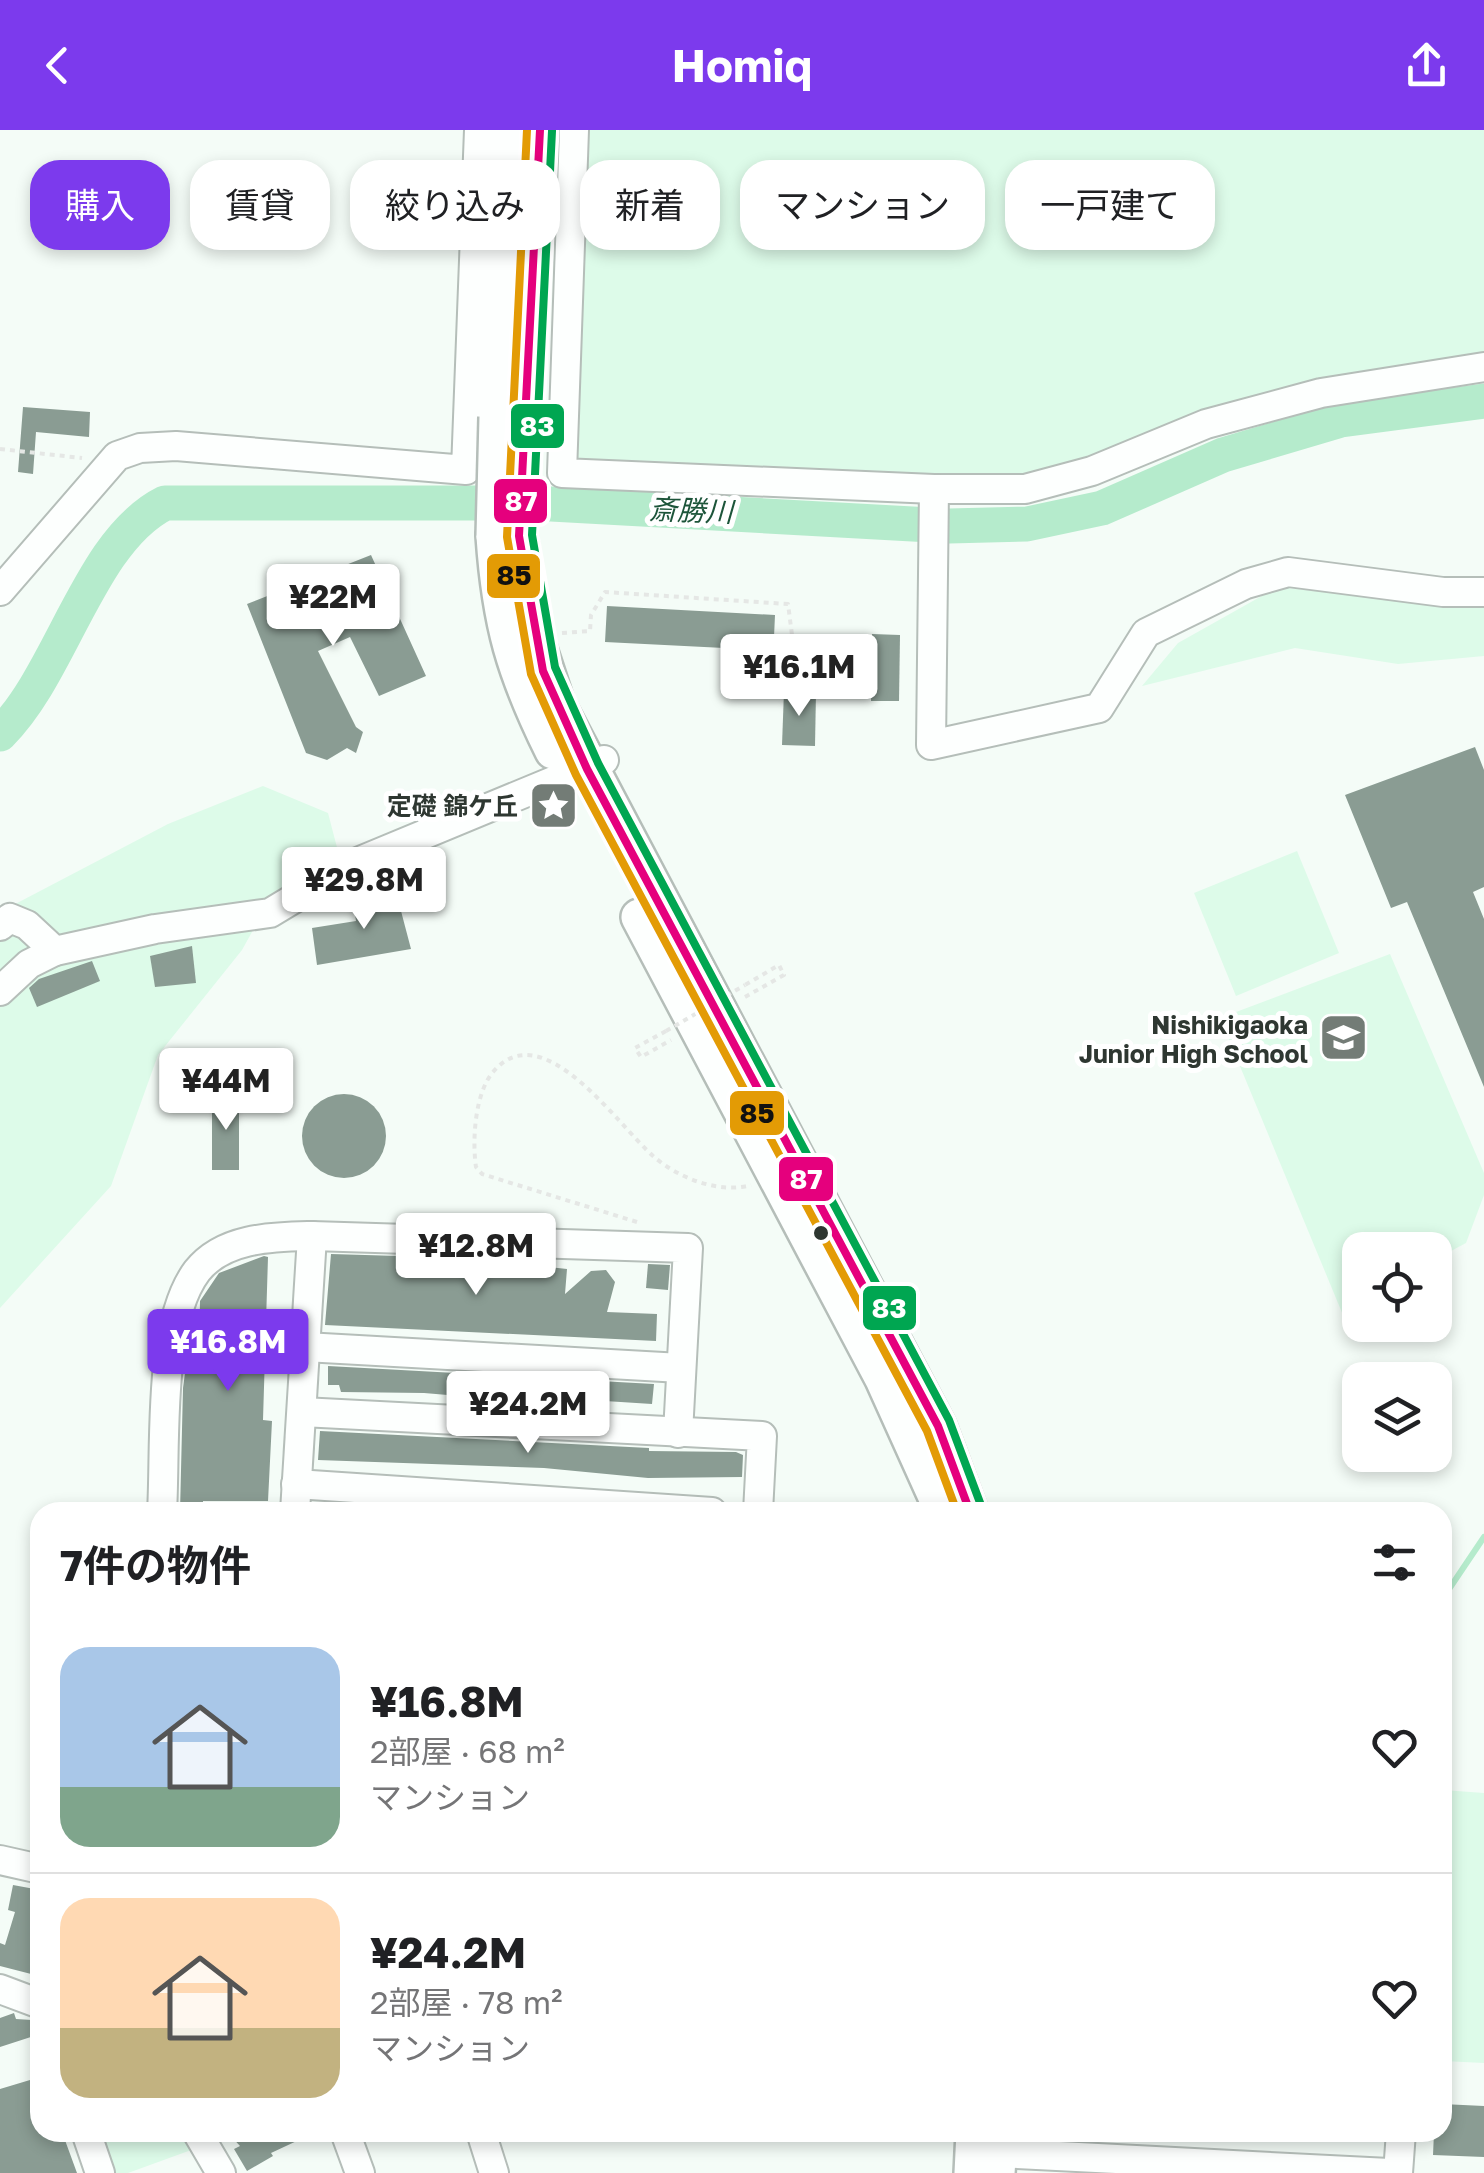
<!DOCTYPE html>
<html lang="ja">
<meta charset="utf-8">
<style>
:root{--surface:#fff;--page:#f6f6f6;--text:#202124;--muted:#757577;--line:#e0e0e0;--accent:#7c3aed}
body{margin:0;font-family:"Golos Text","Noto Sans JP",sans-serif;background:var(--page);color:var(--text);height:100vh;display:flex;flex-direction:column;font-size:38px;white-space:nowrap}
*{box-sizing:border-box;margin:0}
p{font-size:32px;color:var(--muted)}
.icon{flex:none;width:55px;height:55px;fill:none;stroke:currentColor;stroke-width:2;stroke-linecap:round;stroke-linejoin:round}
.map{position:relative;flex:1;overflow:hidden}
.details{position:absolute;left:30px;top:1372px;width:1422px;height:640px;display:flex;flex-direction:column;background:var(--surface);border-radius:30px;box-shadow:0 5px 15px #0003}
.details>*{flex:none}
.hud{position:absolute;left:30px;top:30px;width:1425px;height:90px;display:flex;gap:20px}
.controls{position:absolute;left:1342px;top:1102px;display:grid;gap:20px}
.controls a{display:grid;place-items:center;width:110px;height:110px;border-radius:20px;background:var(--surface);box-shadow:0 5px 15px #0003;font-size:50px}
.price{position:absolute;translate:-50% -85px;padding:0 22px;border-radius:10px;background:#fff;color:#222;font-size:32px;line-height:65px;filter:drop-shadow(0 2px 5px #0008)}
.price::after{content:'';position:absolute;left:50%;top:60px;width:30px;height:22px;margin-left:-15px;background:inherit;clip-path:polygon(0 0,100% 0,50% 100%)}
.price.active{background:var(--accent);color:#fff}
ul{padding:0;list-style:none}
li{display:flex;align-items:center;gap:30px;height:250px;padding:0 30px}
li+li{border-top:2px solid var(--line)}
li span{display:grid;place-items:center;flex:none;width:280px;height:200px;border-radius:30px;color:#555}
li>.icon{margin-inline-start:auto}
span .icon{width:120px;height:120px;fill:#fffc;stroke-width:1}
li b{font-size:42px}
h2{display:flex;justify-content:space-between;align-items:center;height:120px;padding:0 30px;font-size:42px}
.chip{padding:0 35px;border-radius:30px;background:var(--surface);box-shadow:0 5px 15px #0003;font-size:35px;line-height:90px}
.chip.active{background:var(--accent);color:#fff}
header{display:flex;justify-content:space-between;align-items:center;height:130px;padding:0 30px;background:var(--accent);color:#fff;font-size:45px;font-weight:700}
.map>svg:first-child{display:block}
</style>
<header><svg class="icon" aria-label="back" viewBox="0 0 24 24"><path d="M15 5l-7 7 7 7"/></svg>Homiq<svg class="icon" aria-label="share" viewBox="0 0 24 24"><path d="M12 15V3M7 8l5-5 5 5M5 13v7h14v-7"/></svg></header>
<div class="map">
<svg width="1484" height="2043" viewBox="0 0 1484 2043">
<rect width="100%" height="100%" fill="#f4fcf7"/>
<g fill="#ddfbe9">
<polygon points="574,0 1484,0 1484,250 1300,277 1018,367 562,343"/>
<polygon points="1278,457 1390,468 1484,468 1484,526 1398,534 1295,518 1142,556 1178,513"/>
<polygon points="263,656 328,683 340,729 272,766 242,820 158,925 111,1056 0,1178 0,782 168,694"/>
<polygon points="1297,721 1339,823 1236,866 1194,763"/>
<polygon points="1390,824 1484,1043 1484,1065 1466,1113 1436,1129 1435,1151 1435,1120 1360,1120 1360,1195 1371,1195 1350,1202 1220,888"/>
<polygon points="1443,1660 1484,1663 1484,1933 1443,1931"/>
<polygon points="96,2003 183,2003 194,2019 128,2043 110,2043"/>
</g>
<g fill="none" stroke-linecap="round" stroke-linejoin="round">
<polyline stroke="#b5ebcc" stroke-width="6" points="1443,1468 1484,1407"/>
<path stroke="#b5ebcc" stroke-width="35" d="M0,604c62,-61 89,-193 165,-231h368l416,23 78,-2 75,-16 121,-53 118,-35 143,-19"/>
</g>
<g fill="#8a9c93">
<polygon points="23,277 90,282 89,307 36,302 33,344 18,342"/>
<polygon points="371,425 426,546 379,566 350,507 318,521 356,597 363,602 356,623 347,618 327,630 306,623 247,474"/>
<polygon points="607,476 775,485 773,529 723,526 724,518 605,512"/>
<polygon points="872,504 900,505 899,571 871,571"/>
<polygon points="784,561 816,562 815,616 782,615"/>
<polygon points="1475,617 1484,640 1484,757 1473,762 1484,789 1484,957 1407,772 1391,778 1345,665"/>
<polygon points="396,762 411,819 317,835 312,798 356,791 353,771"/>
<polygon points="192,816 196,853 155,857 150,826"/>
<polygon points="92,831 100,851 37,877 29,858 39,849"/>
<circle cx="344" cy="1006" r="42"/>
<rect x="212" y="966" width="27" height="74"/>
<polygon points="331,1124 467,1128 567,1139 565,1164 591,1141 606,1140 615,1152 607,1182 657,1184 656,1211 325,1195"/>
<polygon points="264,1126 268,1127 263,1290 272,1291 268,1371 203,1371 203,1382 180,1382 183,1258 188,1221 199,1221 200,1171 219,1143"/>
<polygon points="648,1134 670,1135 668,1160 646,1158"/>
<polygon points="328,1236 654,1254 652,1274 605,1271 531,1276 531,1272 424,1263 341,1262 339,1255 328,1255"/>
<polygon points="320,1301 649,1318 649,1321 736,1322 743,1325 742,1347 648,1348 544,1338 318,1330"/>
<polygon points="13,1755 40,1760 40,1828 35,1845 0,1836 0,1813 5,1815 15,1782 8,1780"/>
<polygon points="14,1883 16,1889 32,1890 37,1905 0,1917 0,1888"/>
<polygon points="40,1947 40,2002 62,2002 77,2043 0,2043 0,1959"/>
<polygon points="1442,1974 1484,1976 1484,2027 1433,2025 1434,2002 1442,2002"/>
<polygon points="227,2002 316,2002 271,2023 273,2026 247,2041 234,2019 240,2016"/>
</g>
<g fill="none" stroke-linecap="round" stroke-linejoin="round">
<defs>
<g id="minor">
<polyline points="574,0 562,343 934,359 1025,359 1092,341 1206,294 1321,263 1484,237"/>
<polyline points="934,359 931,615 1099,578 1146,503 1246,454 1288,442 1443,462 1484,462"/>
<polyline points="0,461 117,326 140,318 176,316 466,340 479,0"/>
<polyline points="0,796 10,788 27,795 55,821 155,799 270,783 348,736 604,630"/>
<polyline points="0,861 29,834 55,821"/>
<polyline points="305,1217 681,1238"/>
<polyline points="302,1282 762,1306 758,1382"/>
<polyline points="296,1354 712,1382"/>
<path d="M162,1382c4,-65 -5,-188 35,-241 27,-34 76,-34 115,-35l376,12 -10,185"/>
<polyline points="295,1382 312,1106"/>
<polyline points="0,1730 40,1739"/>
<polyline points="0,1859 40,1874"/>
<polyline points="86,2002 100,2043"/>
<polyline points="197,2002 221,2043"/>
<polyline points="345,2002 360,2043"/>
<polyline points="481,2002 494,2043"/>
<polyline points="999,2023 1389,2043"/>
<polyline points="1398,2043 1401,2002"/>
</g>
<g id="major">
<polyline points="497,287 509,0"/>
<polyline points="522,288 540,0"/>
<path d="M494,406c6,88 20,136 59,215"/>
<polyline points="519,406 535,507 557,574 938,1296 970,1382"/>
<polyline points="639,787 883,1249 943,1382"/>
<polyline points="972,2043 974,2002"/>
<polyline points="997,2043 1000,2002"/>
</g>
</defs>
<use href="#minor" stroke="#b5beb9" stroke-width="32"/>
<use href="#major" stroke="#b5beb9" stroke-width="40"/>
<g stroke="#e5e7e5" stroke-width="4" stroke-dasharray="5 5" stroke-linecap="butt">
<polyline points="0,319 82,328"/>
<polyline points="562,503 590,501 591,485 605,462 788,474 796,536 790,543 747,540"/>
<polyline points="745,867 784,845 779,835 745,855"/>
<polyline points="666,901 635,918 641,927 671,910"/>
<path d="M637,1092l-155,-48 -6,-7c-4,-27 -1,-74 17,-95 49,-59 124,52 160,84 25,22 66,38 98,29"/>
</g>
<use href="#minor" stroke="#fdfffe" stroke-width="28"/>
<use href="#major" stroke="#fdfffe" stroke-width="35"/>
<defs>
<g id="major-bridge">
<polyline points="494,406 497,287"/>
<polyline points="519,406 522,288"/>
</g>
</defs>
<use href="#major-bridge" stroke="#b5beb9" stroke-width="40" stroke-linecap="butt"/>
<polyline stroke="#e5e7e5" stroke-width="4" stroke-dasharray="5 5" stroke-linecap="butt" points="666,901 745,855"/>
<use href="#major-bridge" stroke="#fdfffe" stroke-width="35"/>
<defs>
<polyline id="bus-1" points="540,0 519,406 543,541 587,639 938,1296 970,1382"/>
<polyline id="bus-2" points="527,0 507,407 531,544 576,645 927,1301 957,1382"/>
<polyline id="bus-3" points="552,1 532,405 555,537 598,633 949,1290 982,1378"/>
</defs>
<use href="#bus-1" stroke="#fff" stroke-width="15"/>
<use href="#bus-2" stroke="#fff" stroke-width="15"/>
<use href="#bus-3" stroke="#fff" stroke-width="15"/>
<use href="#bus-1" stroke="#e5007d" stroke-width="8"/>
<use href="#bus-2" stroke="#e39b05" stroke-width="8"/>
<use href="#bus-3" stroke="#00a651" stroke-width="8"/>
</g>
<defs>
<symbol id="sight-square" viewBox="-11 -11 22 22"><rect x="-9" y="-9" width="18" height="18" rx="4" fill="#737c76" stroke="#fff"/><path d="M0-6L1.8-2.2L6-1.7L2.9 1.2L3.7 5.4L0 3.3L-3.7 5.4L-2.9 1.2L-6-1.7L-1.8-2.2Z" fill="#fff"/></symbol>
<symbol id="school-square" viewBox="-11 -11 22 22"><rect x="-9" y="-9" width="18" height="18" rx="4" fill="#737c76" stroke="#fff"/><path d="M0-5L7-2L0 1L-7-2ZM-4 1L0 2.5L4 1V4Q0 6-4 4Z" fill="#fff"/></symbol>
</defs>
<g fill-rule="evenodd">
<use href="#sight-square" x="526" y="648" width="55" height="55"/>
<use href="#school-square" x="1316" y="880" width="55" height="55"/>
</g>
<circle fill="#2e3731" stroke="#fff" stroke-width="4" cx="821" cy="1103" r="9"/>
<g text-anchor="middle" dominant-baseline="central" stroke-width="10" stroke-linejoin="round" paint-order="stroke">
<g font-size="25" font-weight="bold" fill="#2e3731" stroke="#fff" text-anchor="end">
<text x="518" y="675">定礎 錦ケ丘</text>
<text x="1308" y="894">Nishikigaoka<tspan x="1308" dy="29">Junior High School</tspan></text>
</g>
<g font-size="28" font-style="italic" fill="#1d553a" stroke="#fff">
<text transform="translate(691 380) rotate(2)">斎勝川</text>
</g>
</g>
<g stroke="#fff" stroke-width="4">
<rect x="509" y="272" width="57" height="48" rx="10" fill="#00a651"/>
<rect x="492" y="347" width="57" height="48" rx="10" fill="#e5007d"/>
<rect x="485" y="422" width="57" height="48" rx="10" fill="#e39b05"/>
<rect x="728" y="959" width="58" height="48" rx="10" fill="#e39b05"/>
<rect x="777" y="1025" width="58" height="48" rx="10" fill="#e5007d"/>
<rect x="861" y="1154" width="57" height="48" rx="10" fill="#00a651"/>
</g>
<g font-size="28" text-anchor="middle" font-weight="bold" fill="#fff">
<text x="537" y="306">83</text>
<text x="521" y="381">87</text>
<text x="806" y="1059">87</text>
<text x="889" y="1188">83</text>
</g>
<g font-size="28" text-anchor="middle" font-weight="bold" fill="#111">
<text x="514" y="455">85</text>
<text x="757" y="993">85</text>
</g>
</svg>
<div class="controls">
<a><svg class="icon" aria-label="locate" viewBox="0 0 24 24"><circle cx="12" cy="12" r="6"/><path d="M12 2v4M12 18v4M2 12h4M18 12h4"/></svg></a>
<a><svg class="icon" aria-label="layers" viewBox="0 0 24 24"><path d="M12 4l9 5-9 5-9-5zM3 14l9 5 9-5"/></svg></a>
</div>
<b class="price" style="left:333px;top:519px">¥22M</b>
<b class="price" style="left:799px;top:589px">¥16.1M</b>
<b class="price" style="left:364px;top:802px">¥29.8M</b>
<b class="price" style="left:226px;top:1003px">¥44M</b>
<b class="price" style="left:476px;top:1168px">¥12.8M</b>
<b class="price active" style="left:228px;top:1264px">¥16.8M</b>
<b class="price" style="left:528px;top:1326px">¥24.2M</b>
<div class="hud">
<a class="chip active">購入</a>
<a class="chip">賃貸</a>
<a class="chip">絞り込み</a>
<a class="chip">新着</a>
<a class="chip">マンション</a>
<a class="chip">一戸建て</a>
</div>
<section class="details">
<h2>7件の物件<svg class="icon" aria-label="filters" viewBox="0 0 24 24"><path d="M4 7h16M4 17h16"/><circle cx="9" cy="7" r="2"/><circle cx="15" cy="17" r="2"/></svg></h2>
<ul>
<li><span style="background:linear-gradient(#a9c7e8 70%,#7fa58c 0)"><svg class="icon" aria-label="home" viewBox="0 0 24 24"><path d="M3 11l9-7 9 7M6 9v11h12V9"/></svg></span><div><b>¥16.8M</b><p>2部屋 · 68 m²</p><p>マンション</p></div><svg class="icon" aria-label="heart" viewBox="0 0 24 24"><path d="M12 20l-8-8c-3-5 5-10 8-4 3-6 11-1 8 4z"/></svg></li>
<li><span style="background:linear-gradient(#ffd9b3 65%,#c2b280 0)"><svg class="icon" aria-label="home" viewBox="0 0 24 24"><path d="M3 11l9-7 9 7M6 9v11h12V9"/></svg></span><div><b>¥24.2M</b><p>2部屋 · 78 m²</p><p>マンション</p></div><svg class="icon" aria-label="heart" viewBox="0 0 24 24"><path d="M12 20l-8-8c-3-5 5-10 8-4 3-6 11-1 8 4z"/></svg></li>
</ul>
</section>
</div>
